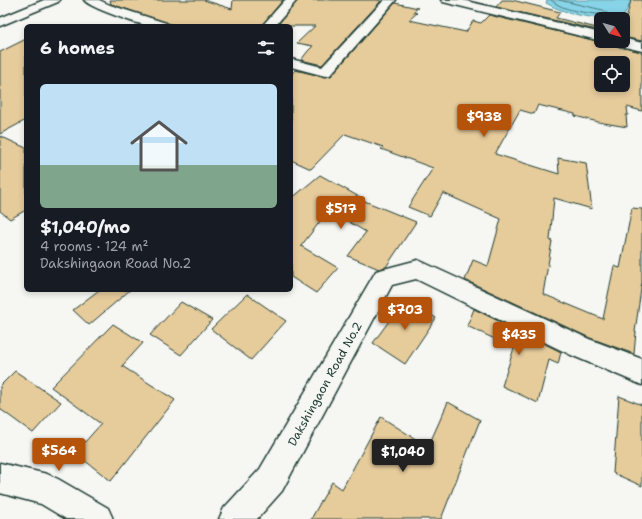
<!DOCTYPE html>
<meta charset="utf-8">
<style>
:root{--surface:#171b24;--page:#242831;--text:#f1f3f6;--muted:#9ea1a6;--line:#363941;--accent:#b45309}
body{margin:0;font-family:"Shantell Sans",sans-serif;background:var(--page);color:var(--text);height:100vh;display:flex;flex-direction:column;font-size:15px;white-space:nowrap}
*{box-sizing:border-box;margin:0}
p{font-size:13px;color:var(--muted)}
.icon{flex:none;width:22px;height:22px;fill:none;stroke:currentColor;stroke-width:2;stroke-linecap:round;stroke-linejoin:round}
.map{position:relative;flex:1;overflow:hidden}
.sheet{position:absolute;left:24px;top:24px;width:269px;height:268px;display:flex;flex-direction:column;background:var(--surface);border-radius:6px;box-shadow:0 2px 6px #0003}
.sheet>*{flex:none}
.needle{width:26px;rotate:127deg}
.controls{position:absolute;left:594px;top:12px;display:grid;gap:8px}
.controls a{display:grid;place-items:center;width:36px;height:36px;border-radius:6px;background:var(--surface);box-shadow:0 2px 6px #0003;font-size:20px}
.price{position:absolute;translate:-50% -34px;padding:0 9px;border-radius:4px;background:var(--accent);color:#fff;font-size:13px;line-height:26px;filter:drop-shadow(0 1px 2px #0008)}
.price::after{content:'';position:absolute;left:50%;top:24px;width:12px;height:9px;margin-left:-6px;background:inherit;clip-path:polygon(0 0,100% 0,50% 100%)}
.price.active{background:#222;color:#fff}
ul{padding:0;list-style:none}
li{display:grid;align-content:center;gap:8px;height:212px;padding:0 16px}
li+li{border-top:1px solid var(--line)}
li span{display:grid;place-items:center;height:124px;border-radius:6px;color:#555}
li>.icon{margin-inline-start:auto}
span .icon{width:72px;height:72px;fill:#fffc;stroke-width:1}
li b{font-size:17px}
h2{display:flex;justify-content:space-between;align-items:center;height:48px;padding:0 16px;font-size:17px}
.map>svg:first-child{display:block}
</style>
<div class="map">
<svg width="642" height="519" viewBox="0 0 642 519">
<rect width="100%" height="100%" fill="#f6f6f2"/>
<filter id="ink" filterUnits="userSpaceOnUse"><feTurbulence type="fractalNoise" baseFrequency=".025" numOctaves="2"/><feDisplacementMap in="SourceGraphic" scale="8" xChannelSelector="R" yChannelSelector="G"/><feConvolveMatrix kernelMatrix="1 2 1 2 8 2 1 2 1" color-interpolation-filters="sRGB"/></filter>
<g filter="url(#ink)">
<path fill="#87d3e7" stroke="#5d979f" d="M547,0h85l-10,19c-25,0 -54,-3 -76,-16z"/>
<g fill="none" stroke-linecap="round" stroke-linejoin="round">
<g stroke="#49797c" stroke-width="1">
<path d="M551,0c13,12 35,12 51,15l3,4"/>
<polyline points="559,0 603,10 608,14 610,19"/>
</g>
</g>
<g fill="#e6cb9b" stroke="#1f3d34" fill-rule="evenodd">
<polygon points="110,0 204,0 232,9 233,0 283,0 261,26 177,26 111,4"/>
<polygon points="298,0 377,0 381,1 322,65 301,60 308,51 313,46 297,43 315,26 277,26"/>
<polygon points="502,0 512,0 560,12 556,18 601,29 601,31 496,7"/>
<polygon points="631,0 642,0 642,41 623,37 623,31"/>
<path d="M395,3l23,5 -5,4 4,1 -8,7 57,12 7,-11 8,2 8,-8 112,27 8,-1 3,4 30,7v59l-15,-4 1,8h-2l1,12 -29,-5 -23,-6v-2l-37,-9 -4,9 -14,-4 -25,44 64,20 -1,-16 28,5 6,46 -38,-11 -4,42 2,1 -9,53 60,25 11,-53 6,2 12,-60 10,1v73l-7,50h1l-2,22 -44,-16 -125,-58 8,-20 15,6 13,-47 -58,-26 -13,23 -22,-9 25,-39 -52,-19 2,-2 -38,-13 -34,35 -20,-9v-85l4,-5 30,7 6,-1zM601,63h22v22h-22z"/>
<polygon points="26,39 26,120 0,134 0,52"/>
<polygon points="0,136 26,148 26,210 10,219 0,211"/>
<polygon points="320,175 363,199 362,200 416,222 386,267 379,269 348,256 366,232 329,210 301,246 338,268 316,293 291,277 291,199"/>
<polygon points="99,290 130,290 89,325 73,310"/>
<polygon points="247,294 286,321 251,360 211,329"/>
<polygon points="405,299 436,318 405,364 373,343"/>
<polygon points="181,302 212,320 181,355 150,335"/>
<polygon points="474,309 561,352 558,364 549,360 538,403 502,386 514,348 467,326"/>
<polygon points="113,324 143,343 122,366 175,400 111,481 75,453 101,424 51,387"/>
<polygon points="15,371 61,402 33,433 0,409 0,386"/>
<polygon points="619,396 642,405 642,486 613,473"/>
<polygon points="448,402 480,420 441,519 311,519 332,482 342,489 381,417 428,447"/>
</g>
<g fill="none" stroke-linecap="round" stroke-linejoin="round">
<defs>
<g id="street">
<path d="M84,0h15l11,5 56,18 2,3c-6,0 -13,1 -19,0 -11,-2 -59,-18 -65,-26z"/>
<polygon points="285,0 297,0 275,26 262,26"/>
<polygon points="384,0 396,0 330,75 325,76 291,67 291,59 322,67"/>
<polygon points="441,0 462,0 601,33 601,41 443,2"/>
<polygon points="623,38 642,43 642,51 612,44 610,41 623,41"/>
<polygon points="418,260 589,339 642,359 642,385 571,355 416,279 392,285 282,491 257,519 219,519 224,508 260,469 376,271"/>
<polygon points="0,463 47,474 58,479 108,508 113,519 66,519 41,504 0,493"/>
</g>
<polygon id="secondary" points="44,0 60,0 58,2 0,26 0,18"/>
</defs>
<use href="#street" stroke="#1f3d34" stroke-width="3"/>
<use href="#secondary" stroke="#1f3d34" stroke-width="3"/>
<use href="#street" fill="#f6f6f2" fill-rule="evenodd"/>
<use href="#secondary" fill="#f6f6f2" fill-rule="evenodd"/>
</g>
</g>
<g text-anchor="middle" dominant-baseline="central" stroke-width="3" stroke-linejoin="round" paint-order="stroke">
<g font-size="12" fill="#1f3d34" stroke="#f6f6f2">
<text transform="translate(325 384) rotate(-61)">Dakshingaon Road No.2</text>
</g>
</g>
</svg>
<div class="controls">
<a><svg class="needle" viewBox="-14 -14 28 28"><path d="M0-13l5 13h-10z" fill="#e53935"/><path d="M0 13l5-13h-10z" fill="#9ea1a6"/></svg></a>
<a><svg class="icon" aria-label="locate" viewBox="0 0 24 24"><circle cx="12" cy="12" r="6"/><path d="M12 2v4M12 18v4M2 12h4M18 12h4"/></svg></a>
</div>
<b class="price" style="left:484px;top:138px">$938</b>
<b class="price" style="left:341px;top:230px">$517</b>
<b class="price" style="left:405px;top:331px">$703</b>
<b class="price" style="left:519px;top:356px">$435</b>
<b class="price" style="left:59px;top:472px">$564</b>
<b class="price active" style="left:403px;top:473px">$1,040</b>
<section class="sheet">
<h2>6 homes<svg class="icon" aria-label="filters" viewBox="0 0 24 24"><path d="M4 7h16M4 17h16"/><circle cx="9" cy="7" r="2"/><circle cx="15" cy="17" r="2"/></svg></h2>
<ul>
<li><span style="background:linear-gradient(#bfe0f5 65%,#7fa58c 0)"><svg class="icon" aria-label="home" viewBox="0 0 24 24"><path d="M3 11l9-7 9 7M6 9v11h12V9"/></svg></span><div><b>$1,040/mo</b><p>4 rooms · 124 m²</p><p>Dakshingaon Road No.2</p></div></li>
</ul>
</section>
</div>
